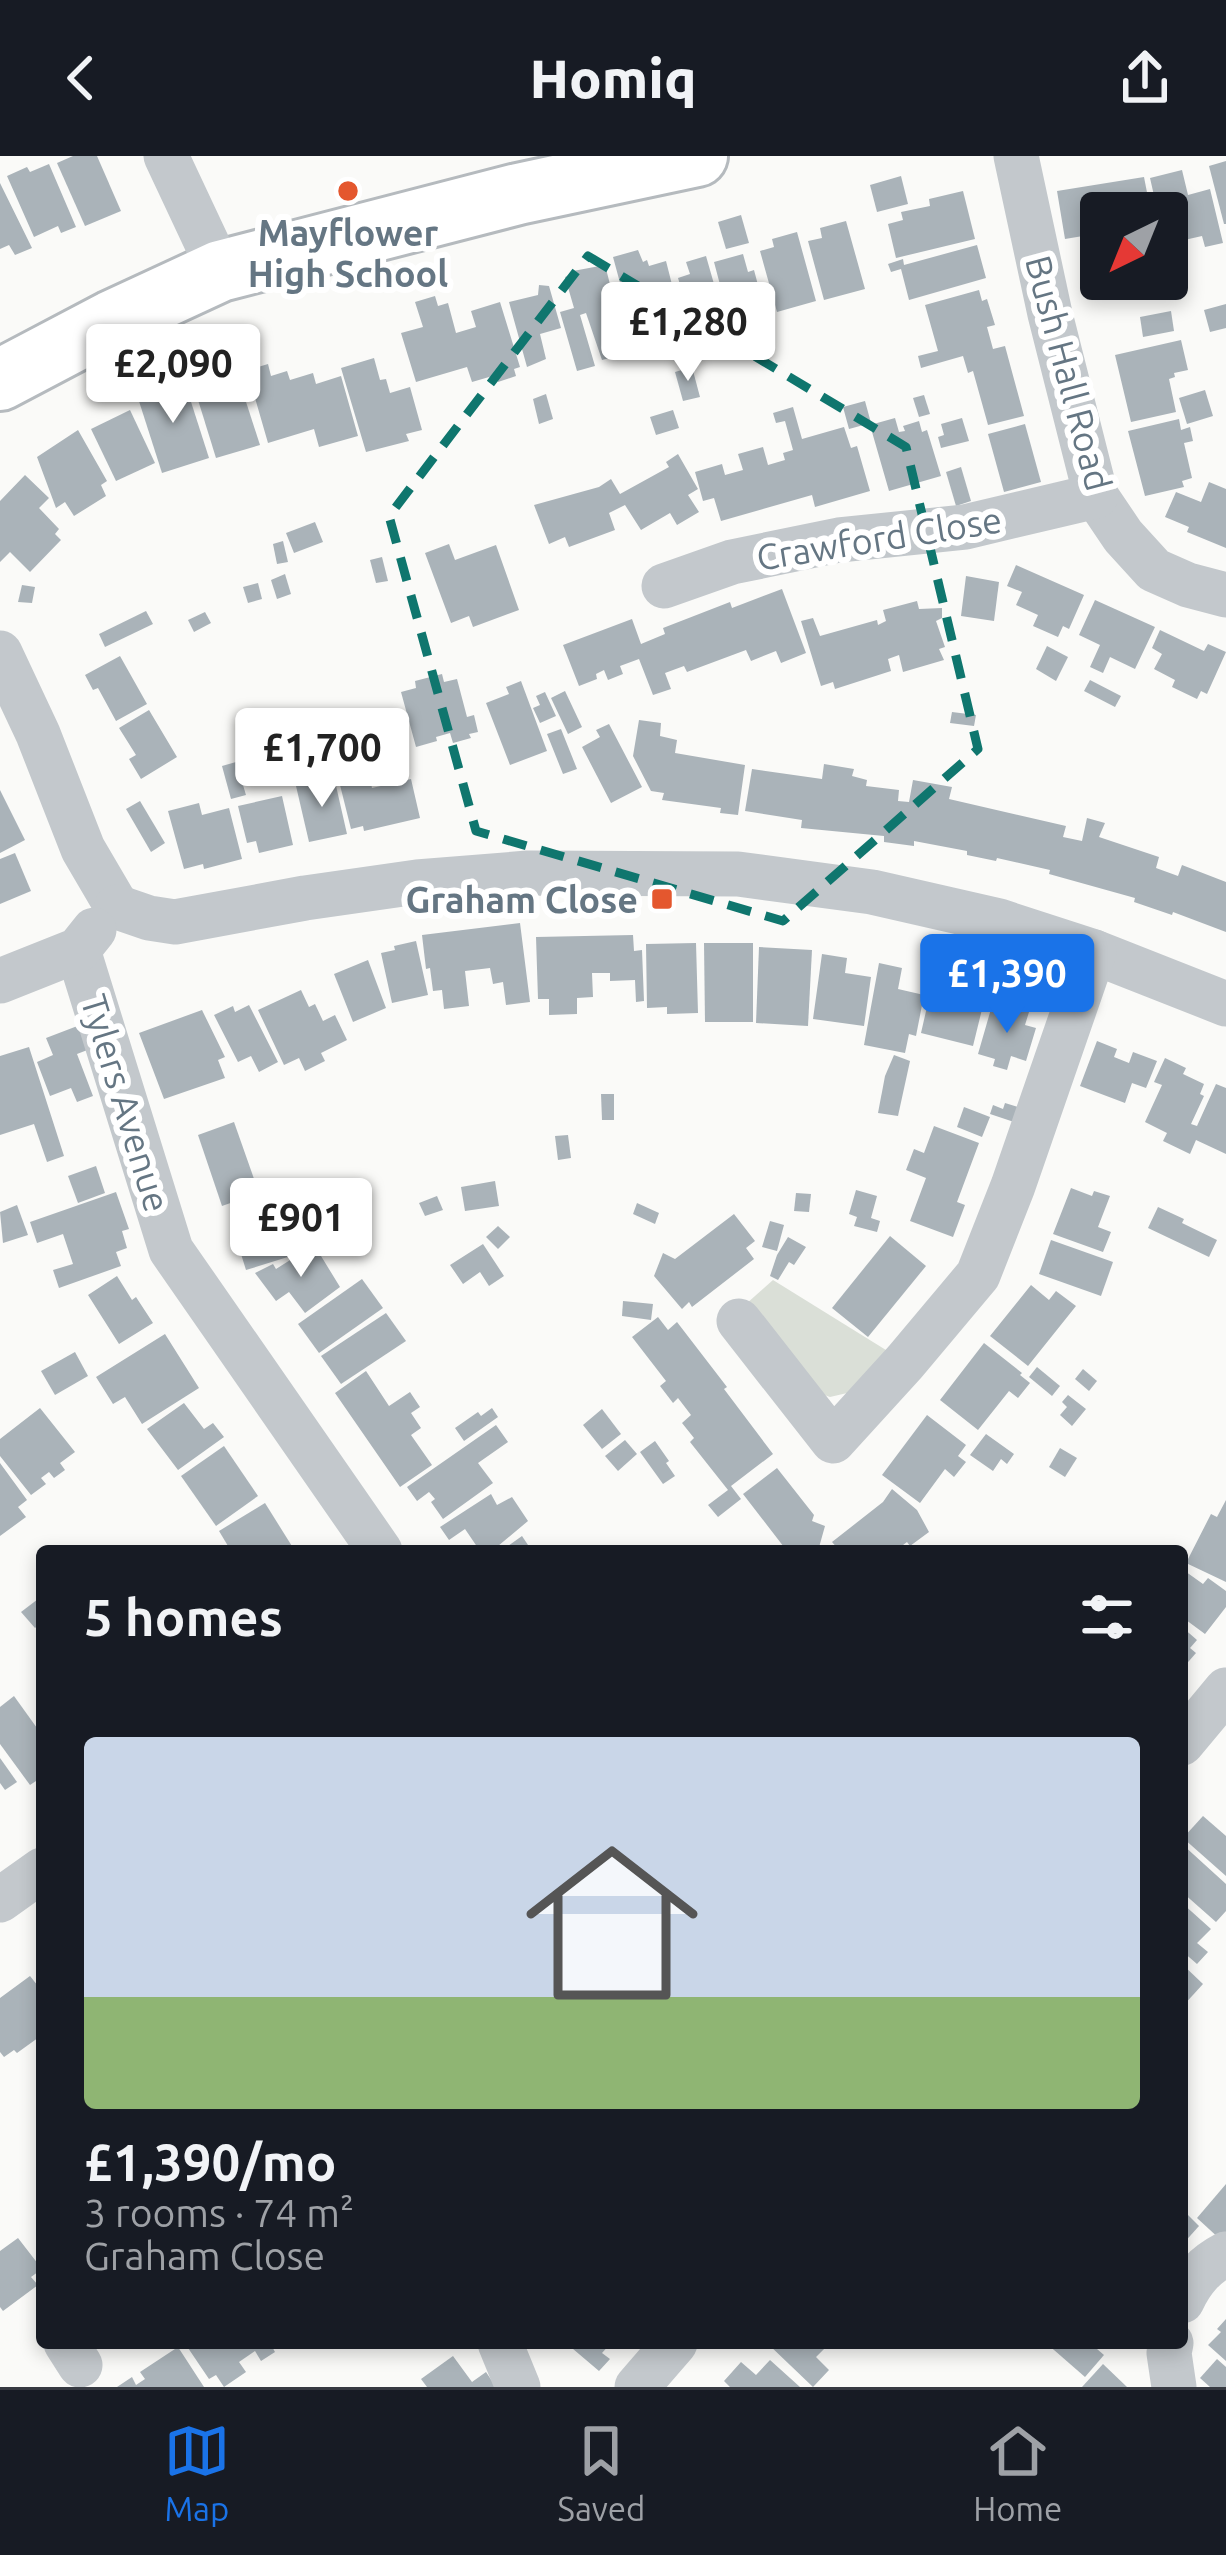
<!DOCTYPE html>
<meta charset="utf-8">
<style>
:root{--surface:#171b24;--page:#20242c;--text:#f1f3f6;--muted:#9ea1a6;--line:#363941;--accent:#1a73e8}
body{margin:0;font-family:Ubuntu,sans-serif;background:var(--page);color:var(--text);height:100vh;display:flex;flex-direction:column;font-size:45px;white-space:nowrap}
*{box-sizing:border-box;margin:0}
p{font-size:39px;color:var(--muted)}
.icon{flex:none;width:66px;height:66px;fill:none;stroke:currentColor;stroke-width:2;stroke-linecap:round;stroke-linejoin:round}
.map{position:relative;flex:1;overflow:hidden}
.details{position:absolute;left:36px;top:1389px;width:1152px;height:804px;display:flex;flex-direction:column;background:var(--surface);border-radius:12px;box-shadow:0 6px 18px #0003}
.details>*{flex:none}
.needle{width:78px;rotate:223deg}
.controls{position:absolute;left:1080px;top:36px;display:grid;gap:24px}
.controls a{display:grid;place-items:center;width:108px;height:108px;border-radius:12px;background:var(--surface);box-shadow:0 6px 18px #0003;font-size:60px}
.price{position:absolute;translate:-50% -102px;padding:0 27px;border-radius:12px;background:#fff;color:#222;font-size:39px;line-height:78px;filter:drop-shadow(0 3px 6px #0008)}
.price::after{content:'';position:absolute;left:50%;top:72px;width:36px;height:27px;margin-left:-18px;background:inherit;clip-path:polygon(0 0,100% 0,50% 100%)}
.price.current{background:var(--accent);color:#fff}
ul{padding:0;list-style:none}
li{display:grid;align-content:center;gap:24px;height:636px;padding:0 48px}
li span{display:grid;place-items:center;height:372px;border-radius:12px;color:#555}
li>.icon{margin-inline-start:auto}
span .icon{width:216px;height:216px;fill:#fffc;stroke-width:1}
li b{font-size:51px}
h2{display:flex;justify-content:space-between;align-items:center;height:144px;padding:0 48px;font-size:51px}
header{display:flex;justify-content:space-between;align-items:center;height:156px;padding:0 48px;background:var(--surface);font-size:54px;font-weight:800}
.menu{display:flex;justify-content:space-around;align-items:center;height:168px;border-top:3px solid var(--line);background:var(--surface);font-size:33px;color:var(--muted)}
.menu a{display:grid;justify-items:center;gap:6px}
.menu .current{color:var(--accent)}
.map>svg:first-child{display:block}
</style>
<header><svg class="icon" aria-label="back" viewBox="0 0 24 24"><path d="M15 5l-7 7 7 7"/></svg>Homiq<svg class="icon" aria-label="share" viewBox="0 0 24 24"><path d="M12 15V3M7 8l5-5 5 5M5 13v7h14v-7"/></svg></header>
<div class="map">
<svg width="1226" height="2231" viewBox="0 0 1226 2231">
<rect width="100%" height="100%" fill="#fafaf8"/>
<polygon fill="#dadfd7" points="773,1124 894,1199 860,1234 830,1241 808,1233 746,1148"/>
<g fill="#aab3b9">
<polygon points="73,0 97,0 121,55 85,70 57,7"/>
<polygon points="1226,5 1226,68 1224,68 1209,10"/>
<polygon points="49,8 76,71 61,77 58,70 34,81 7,20 27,11 30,16"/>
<polygon points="1182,14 1188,39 1210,33 1223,87 1205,91 1202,80 1180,85 1184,99 1169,102 1167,57 1158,57 1150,22"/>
<polygon points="901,20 908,48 877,56 870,29"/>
<polygon points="1144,21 1151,57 1101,57 1101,77 1065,83 1057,35"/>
<polygon points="0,27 32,92 15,99 9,89 0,93"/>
<polygon points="963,35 975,83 896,102 888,68 903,64 901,56 930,50 929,43"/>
<polygon points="741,59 749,87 726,93 718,66"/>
<polygon points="846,65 865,133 824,144 808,85 822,82 820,72"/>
<polygon points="797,76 816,145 777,156 760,95 774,91 772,83"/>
<polygon points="977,89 986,122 909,144 901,113 891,116 888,108 903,103 904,109"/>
<polygon points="638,94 643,106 647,104 649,110 666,105 682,168 656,174 653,166 632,171 613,101"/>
<polygon points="743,98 748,116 754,114 766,159 749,163 751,173 733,178 714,106"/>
<polygon points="706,100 722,156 691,165 678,122 690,118 686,106"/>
<polygon points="605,109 624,182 621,183 625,198 602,204 586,157 580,159 595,210 577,215 560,156 574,152 565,121 573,118 573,115"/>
<polygon points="539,129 549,130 561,172 540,178 546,203 527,211 509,146 538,139"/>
<polygon points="979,134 982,145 987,143 995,169 987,171 993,193 1005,190 1024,260 988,269 973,215 968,217 963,200 921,212 918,200 938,195 925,149"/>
<polygon points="435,140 438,150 448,147 456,177 476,171 471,155 500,146 520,211 514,213 516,220 498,226 496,219 472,226 467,211 416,226 401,177 423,171 415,146"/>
<polygon points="1226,148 1226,172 1210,176 1204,154"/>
<polygon points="1171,155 1174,175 1143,181 1140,161"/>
<polygon points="1181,184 1188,214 1174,217 1175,221 1169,223 1176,256 1131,266 1115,199"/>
<polygon points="374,202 380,224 386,223 390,237 410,231 422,274 406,278 409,285 366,296 341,212"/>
<polygon points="268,208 271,220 287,215 290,224 313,217 316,228 341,220 358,280 319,291 314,273 268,287 255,242 249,244 241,216"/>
<polygon points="692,211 700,241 683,245 675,216"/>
<polygon points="237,218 260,289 216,302 194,231"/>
<polygon points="184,224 209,302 162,317 137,239"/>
<polygon points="1205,234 1213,260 1187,268 1179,242"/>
<polygon points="546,238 553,263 539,268 533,243"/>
<polygon points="924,239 930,258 919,261 913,242"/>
<polygon points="865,245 871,267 849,273 843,251"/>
<polygon points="793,251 802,283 844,271 851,292 857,290 870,335 815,351 812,339 721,365 714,342 703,345 695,316 722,308 725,319 743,314 738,298 763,291 768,309 785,304 783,297 793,294 785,265 776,267 773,257"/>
<polygon points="130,254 155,307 116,325 91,273"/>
<polygon points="673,254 679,272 656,279 650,261"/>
<polygon points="895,262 899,276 905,275 903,270 919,265 922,276 927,274 941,320 889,335 870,269"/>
<polygon points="962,262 969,285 941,292 938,281 944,279 941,268"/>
<polygon points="1179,263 1181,274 1190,271 1193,285 1184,287 1192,322 1182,325 1184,331 1145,340 1128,275"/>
<polygon points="1025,268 1041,326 1004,336 988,278"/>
<polygon points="78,274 107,325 101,329 106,340 74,360 65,346 56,352 37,301"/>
<polygon points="678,298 698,333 688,339 699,356 677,369 670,357 641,374 625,349 609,357 615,374 569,391 565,381 549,388 534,349 599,331 611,323 620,338 669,311 666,306"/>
<polygon points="961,311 971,345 956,350 946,316"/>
<polygon points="25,319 49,342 39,352 59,373 55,378 61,384 30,416 10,396 0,406 0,345"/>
<polygon points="1209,326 1226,333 1226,392 1187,376 1189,371 1165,361 1176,336 1201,346"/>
<polygon points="315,366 323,386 294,397 286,377"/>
<polygon points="283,385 288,406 277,408 273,388"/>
<polygon points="449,388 455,404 496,389 519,454 473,471 469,460 451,467 425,397"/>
<polygon points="382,401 388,425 376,427 370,404"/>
<polygon points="1016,409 1084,439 1069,473 1063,470 1058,481 1033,470 1038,459 1016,449 1022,436 1007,430"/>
<polygon points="285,418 291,438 277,443 271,424"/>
<polygon points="966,420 999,426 994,465 961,460"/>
<polygon points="258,427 262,443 248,447 243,431"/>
<polygon points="22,429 35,431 32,447 18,446"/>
<polygon points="782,433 806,497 781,507 776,495 751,505 746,494 687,516 684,510 665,517 671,533 653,539 639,503 620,510 623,518 608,524 604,514 596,518 597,523 579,530 563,489 632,463 641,488 665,478 663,472 730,446 732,452"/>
<polygon points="1095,444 1155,471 1135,513 1110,501 1103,517 1090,511 1100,489 1079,479"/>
<polygon points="917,445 919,453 942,452 942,462 936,465 945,491 939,493 944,504 903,516 899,499 888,503 891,515 835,533 833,526 821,530 801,465 813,462 820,480 877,464 878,469 886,465 883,454"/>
<polygon points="146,455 153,468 105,491 99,478"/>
<polygon points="205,456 211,467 194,476 188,464"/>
<polygon points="1160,474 1204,495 1208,488 1226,496 1207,538 1201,535 1197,543 1172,531 1175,524 1154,513 1162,498 1152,492"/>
<polygon points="1047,490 1068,501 1056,525 1036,513"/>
<polygon points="120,500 147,548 116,565 98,532 93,534 85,519"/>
<polygon points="442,518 444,526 457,523 467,561 474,559 478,576 469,578 471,582 453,587 450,577 436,581 437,585 416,591 401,536 416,532 415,525"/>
<polygon points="1090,524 1121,540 1115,551 1084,535"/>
<polygon points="521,525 547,595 510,609 486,547 509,538 506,531"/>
<polygon points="565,535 582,571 568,578 551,542"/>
<polygon points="545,536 556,560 540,567 533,552 540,549 536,540"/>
<polygon points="149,554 177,601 141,623 129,603 136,599 119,572"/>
<polygon points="952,556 976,559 974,570 950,567"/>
<polygon points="639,564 661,567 660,580 677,584 675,597 745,609 738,659 720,657 721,652 662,644 664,637 651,635 633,600"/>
<polygon points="609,568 642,631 611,647 582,591 600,581 596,574"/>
<polygon points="561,573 577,613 563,618 547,578"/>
<polygon points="236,606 246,639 231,643 222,610"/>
<polygon points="824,608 854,613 852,620 867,624 866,630 899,634 898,645 909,646 913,624 952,631 949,643 1066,670 1063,681 1082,685 1087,662 1105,667 1099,681 1159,701 1156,712 1178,720 1182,709 1226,726 1226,776 1173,756 1172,759 1134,746 1135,742 1049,718 1050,714 997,702 996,705 967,699 967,695 914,685 914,690 884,686 884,680 801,672 802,664 745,655 752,613 822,623"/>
<polygon points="367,610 372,632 411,623 420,662 364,675 363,670 351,673 337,617"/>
<polygon points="334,621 347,678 309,686 296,630"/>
<polygon points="0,634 25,684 0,697"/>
<polygon points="282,640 293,689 259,697 256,685 247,687 238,650"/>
<polygon points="140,645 165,687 151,696 126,653"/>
<polygon points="199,647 202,659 229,652 242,703 204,713 203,708 184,713 168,655"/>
<polygon points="15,697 31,735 0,748 0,703"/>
<polygon points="520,767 530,846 506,849 503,826 493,828 490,812 465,815 469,850 444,853 442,834 433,835 430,812 426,813 422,779"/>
<polygon points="633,779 634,795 642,794 644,845 636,846 635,824 610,825 610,817 592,817 593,841 577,842 577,858 549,859 549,843 538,843 536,781"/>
<polygon points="416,785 428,839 392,847 381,797 395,794 394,790"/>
<polygon points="696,787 698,857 667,858 667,851 647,852 646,788"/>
<polygon points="704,787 753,787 753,866 705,866"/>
<polygon points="759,791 812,794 808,870 756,867"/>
<polygon points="822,798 847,802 845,817 871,821 864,870 813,863"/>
<polygon points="368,804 386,852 353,866 334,818"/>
<polygon points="879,807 902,812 898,833 924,839 916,880 909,878 905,897 864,889"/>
<polygon points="935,816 953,821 951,828 986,837 973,890 921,877"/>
<polygon points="301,834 309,851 315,848 323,865 335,859 347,884 321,897 325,905 305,915 299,902 284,909 258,854"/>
<polygon points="993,846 1029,856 1025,869 1036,872 1026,905 1011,900 1007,914 993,910 995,903 978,898"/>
<polygon points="249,849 278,906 259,916 251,900 238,906 214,859 233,850 235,856"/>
<polygon points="202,854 225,901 218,904 225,922 164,943 139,877"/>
<polygon points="80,869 90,893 77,898 93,940 77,946 71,932 50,940 37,906 53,899 46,882"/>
<polygon points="1097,885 1117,893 1114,901 1129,907 1133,896 1157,905 1146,932 1132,927 1125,947 1080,930"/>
<polygon points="29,891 64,1000 47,1006 34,968 0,979 0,900"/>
<polygon points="894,899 910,905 898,960 878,957 885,920"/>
<polygon points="1165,902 1186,912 1183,918 1204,928 1200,938 1204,940 1191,968 1197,970 1216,928 1226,932 1226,998 1196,984 1190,998 1163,985 1167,977 1145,966 1162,929 1154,926"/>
<polygon points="601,938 614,938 614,964 602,964"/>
<polygon points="1005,947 1018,951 1014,966 990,958 993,949 1003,953"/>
<polygon points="964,951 990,961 982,981 957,971"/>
<polygon points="234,966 259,1037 222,1050 198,979"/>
<polygon points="934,970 979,987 957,1046 965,1049 953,1081 910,1065 926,1022 906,1014 914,993 924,997"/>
<polygon points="568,979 571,1002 558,1004 555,980"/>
<polygon points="96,1010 105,1037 78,1047 68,1020"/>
<polygon points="495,1025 499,1050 465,1055 461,1031"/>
<polygon points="1071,1032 1092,1040 1094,1035 1110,1040 1098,1071 1111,1076 1103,1096 1053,1078"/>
<polygon points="276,1033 282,1049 265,1056 259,1040"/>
<polygon points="856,1034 877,1040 871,1062 880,1065 877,1076 854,1070 857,1061 849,1058"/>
<polygon points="116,1036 129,1073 122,1075 127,1092 116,1096 121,1110 59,1132 53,1114 73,1108 63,1078 37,1087 30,1066"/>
<polygon points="796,1037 811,1038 809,1056 794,1055"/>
<polygon points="437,1040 443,1054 425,1060 419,1047"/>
<polygon points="637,1047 659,1057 655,1068 633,1058"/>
<polygon points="17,1049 28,1079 3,1087 0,1056"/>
<polygon points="1158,1051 1184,1063 1182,1067 1217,1084 1209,1101 1148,1072"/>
<polygon points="277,1055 291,1100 246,1114 232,1069"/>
<polygon points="734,1058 755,1085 746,1092 754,1103 692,1151 689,1146 682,1153 654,1120 663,1097 675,1103"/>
<polygon points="770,1065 784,1069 777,1095 762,1091"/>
<polygon points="498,1070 510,1081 498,1093 486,1081"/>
<polygon points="890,1080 926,1110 868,1181 832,1152"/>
<polygon points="788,1081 806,1091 794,1109 789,1106 778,1124 770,1120 777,1099"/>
<polygon points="1051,1084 1113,1106 1101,1140 1039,1118"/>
<polygon points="483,1088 504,1120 489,1130 480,1116 463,1128 450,1109"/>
<polygon points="306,1094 315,1095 321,1100 340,1131 305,1157 289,1136 276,1145 255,1117 273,1108 276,1113"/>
<polygon points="117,1120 132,1144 136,1141 153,1167 119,1188 88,1139"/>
<polygon points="362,1123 383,1152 319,1197 298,1168"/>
<polygon points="1031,1129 1049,1144 1056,1135 1076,1150 1028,1210 990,1180"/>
<polygon points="623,1145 653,1148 651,1164 622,1160"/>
<polygon points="386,1157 406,1185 341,1228 321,1200"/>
<polygon points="658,1161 668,1174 677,1166 727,1231 724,1233 773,1298 731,1330 741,1343 718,1361 708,1349 728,1334 690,1286 694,1282 682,1267 691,1259 678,1242 673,1247 660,1230 666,1225 632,1181"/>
<polygon points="165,1178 199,1232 142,1268 125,1241 113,1248 96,1221"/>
<polygon points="984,1187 1022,1217 1020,1219 1030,1227 1018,1242 1009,1235 978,1274 940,1244"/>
<polygon points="75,1196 88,1220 55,1239 41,1215"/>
<polygon points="1037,1211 1060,1230 1052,1240 1029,1221"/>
<polygon points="1083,1213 1097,1225 1089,1235 1075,1223"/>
<polygon points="366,1215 389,1250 410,1236 420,1251 411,1257 421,1272 411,1279 432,1309 400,1331 335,1237"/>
<polygon points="1068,1239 1086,1253 1072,1270 1060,1259 1067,1251 1062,1246"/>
<polygon points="184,1247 204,1273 213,1267 224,1281 178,1314 147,1273"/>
<polygon points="40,1252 75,1296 60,1307 65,1314 54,1322 49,1316 41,1322 46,1328 31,1339 0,1300 0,1283"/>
<polygon points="492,1252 498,1261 464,1285 455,1272 478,1256 481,1260"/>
<polygon points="602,1253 621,1278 602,1293 583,1269"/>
<polygon points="927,1259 966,1289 958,1300 966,1306 954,1321 945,1313 920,1347 882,1319"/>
<polygon points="496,1269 508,1286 478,1307 493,1327 443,1363 431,1346 435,1343 429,1336 417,1345 407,1331"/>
<polygon points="986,1278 1014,1298 1007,1308 1001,1303 993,1315 970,1299"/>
<polygon points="625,1284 637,1298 618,1315 605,1300"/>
<polygon points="655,1285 669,1305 666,1307 675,1320 663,1328 640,1296"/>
<polygon points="224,1290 258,1340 216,1370 181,1320"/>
<polygon points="1060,1292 1077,1302 1065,1321 1049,1311"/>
<polygon points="0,1307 27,1344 18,1351 26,1361 0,1380"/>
<polygon points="777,1312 814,1359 812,1365 825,1370 818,1395 787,1395 743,1338"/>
<polygon points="892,1333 917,1354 929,1376 910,1390 907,1386 895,1395 840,1395 832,1386 883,1346"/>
<polygon points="491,1338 497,1349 512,1341 528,1365 492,1395 480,1395 465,1373 449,1384 440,1371"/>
<polygon points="1226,1344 1226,1426 1186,1407 1211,1358 1217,1361"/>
<polygon points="265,1347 295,1395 231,1395 219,1375"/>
<polygon points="522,1380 532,1395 501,1395"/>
<polygon points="1182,1413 1203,1428 1208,1422 1226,1435 1226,1451 1205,1478 1182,1461"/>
<polygon points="42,1440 42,1466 35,1472 21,1456"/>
<polygon points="1182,1471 1197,1484 1190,1492 1196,1497 1182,1513"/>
<polygon points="14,1540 42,1579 42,1621 30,1629 0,1588 0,1551"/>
<polygon points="0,1602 17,1626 5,1634 0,1627"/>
<polygon points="1203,1660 1226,1680 1226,1720 1183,1682"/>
<polygon points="1182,1688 1226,1728 1226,1755 1216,1766 1182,1736 1182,1723 1188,1717 1182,1711"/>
<polygon points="1182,1747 1211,1773 1197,1787 1208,1796 1197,1808 1182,1795"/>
<polygon points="1182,1808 1203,1828 1182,1851"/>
<polygon points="30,1820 42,1835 42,1879 17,1897 14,1894 4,1901 0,1896 0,1842"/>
<polygon points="1226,2028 1226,2081 1222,2085 1197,2062"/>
<polygon points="1182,2053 1199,2070 1182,2089"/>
<polygon points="18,2082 42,2113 31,2121 38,2129 3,2155 0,2151 0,2095"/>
<polygon points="1226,2163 1226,2205 1208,2189 1221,2176 1217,2173"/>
<polygon points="189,2187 270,2187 275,2196 261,2205 255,2195 239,2206 246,2216 224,2231 216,2219 209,2223 186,2189"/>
<polygon points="566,2187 611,2187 602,2197 610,2203 599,2215"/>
<polygon points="767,2187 830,2187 816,2201 829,2214 813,2231"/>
<polygon points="1046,2187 1090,2187 1104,2199 1085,2221"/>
<polygon points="178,2191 204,2231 117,2231 132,2221 136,2229 145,2223 140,2216"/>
<polygon points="453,2200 472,2226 486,2216 496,2231 427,2231 421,2223"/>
<polygon points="1217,2203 1226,2211 1226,2231 1210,2231 1200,2222"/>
<polygon points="770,2204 800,2231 730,2231 724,2225 741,2206 756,2219"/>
<polygon points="1103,2208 1127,2231 1082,2231"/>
</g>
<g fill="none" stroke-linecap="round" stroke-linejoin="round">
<defs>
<polyline id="major" points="0,224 112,165 220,115 518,38 697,0"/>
</defs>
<use href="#major" stroke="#b5babe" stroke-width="66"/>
<g stroke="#c3c8cc" stroke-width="45">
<polyline points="166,0 220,115"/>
<polyline points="1016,0 1050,158 1096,340 1123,380 1154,414 1188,429 1226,439"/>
<polyline points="664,430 732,406 839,384 965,371 1096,340"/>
<polyline points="0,497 38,578 83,693 117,751"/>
<polyline points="117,751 149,762 175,766 305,742 417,726 528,717 738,718 872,736 999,765 1094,796 1226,848"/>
<polyline points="78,794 171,1094 380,1395"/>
<polyline points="0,825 78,794 94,774"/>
<polyline points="739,1165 833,1285 905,1206 978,1119 1013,1030 1094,796"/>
<polyline points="1182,1587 1226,1534"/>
<polyline points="0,1744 42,1714"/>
<path d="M1182,2145c10,-22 23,-36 44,-47"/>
<polyline points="66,2187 80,2209"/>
<polyline points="500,2187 518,2231"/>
<polyline points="1171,2187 1169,2197 1174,2231"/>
<polyline points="637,2231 675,2187"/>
</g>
<use href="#major" stroke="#fff" stroke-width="60"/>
</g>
<path fill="none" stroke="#0f766e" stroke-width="9" stroke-dasharray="24 15" stroke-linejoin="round" d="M588,100l318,191 72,302 -195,172 -307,-90 -87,-315z"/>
<g fill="#e4572e" stroke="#fff" stroke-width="4.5">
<circle cx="348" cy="35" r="12"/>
<rect x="650" y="731" width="24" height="24" rx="6"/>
</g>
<g text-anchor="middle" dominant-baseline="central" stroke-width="12" stroke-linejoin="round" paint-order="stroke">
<g font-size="36" font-weight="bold" fill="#657683" stroke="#fff">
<text x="348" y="76">Mayflower<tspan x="348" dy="41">High School</tspan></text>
<text x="638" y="743" text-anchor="end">Graham Close</text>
</g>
<g font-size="36" fill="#657683" stroke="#fff">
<text transform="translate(1069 217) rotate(75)">Bush Hall Road</text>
<text transform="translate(879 382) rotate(-9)">Crawford Close</text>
<text transform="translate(126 947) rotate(73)">Tylers Avenue</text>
</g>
</g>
</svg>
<div class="controls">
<a><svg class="needle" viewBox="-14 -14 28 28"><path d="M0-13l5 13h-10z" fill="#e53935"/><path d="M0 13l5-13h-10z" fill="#9ea1a6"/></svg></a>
</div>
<b class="price" style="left:688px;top:228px">£1,280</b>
<b class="price" style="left:173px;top:270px">£2,090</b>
<b class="price" style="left:322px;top:654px">£1,700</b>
<b class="price current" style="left:1007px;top:880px">£1,390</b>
<b class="price" style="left:301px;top:1124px">£901</b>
<section class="details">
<h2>5 homes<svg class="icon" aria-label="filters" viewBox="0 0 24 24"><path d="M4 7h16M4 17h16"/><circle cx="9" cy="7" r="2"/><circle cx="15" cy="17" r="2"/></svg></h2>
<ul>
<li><span style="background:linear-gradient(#c9d6e8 70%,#8fb573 0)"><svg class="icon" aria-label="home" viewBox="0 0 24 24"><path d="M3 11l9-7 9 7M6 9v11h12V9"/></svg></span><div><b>£1,390/mo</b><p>3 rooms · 74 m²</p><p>Graham Close</p></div></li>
</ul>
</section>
</div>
<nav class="menu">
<a class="current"><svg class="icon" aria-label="map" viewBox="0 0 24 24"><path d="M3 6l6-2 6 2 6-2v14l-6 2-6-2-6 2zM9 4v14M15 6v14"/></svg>Map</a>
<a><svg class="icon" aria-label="saved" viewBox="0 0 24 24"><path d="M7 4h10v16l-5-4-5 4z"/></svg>Saved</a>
<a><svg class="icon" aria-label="home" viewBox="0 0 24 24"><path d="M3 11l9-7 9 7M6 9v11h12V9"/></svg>Home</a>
</nav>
